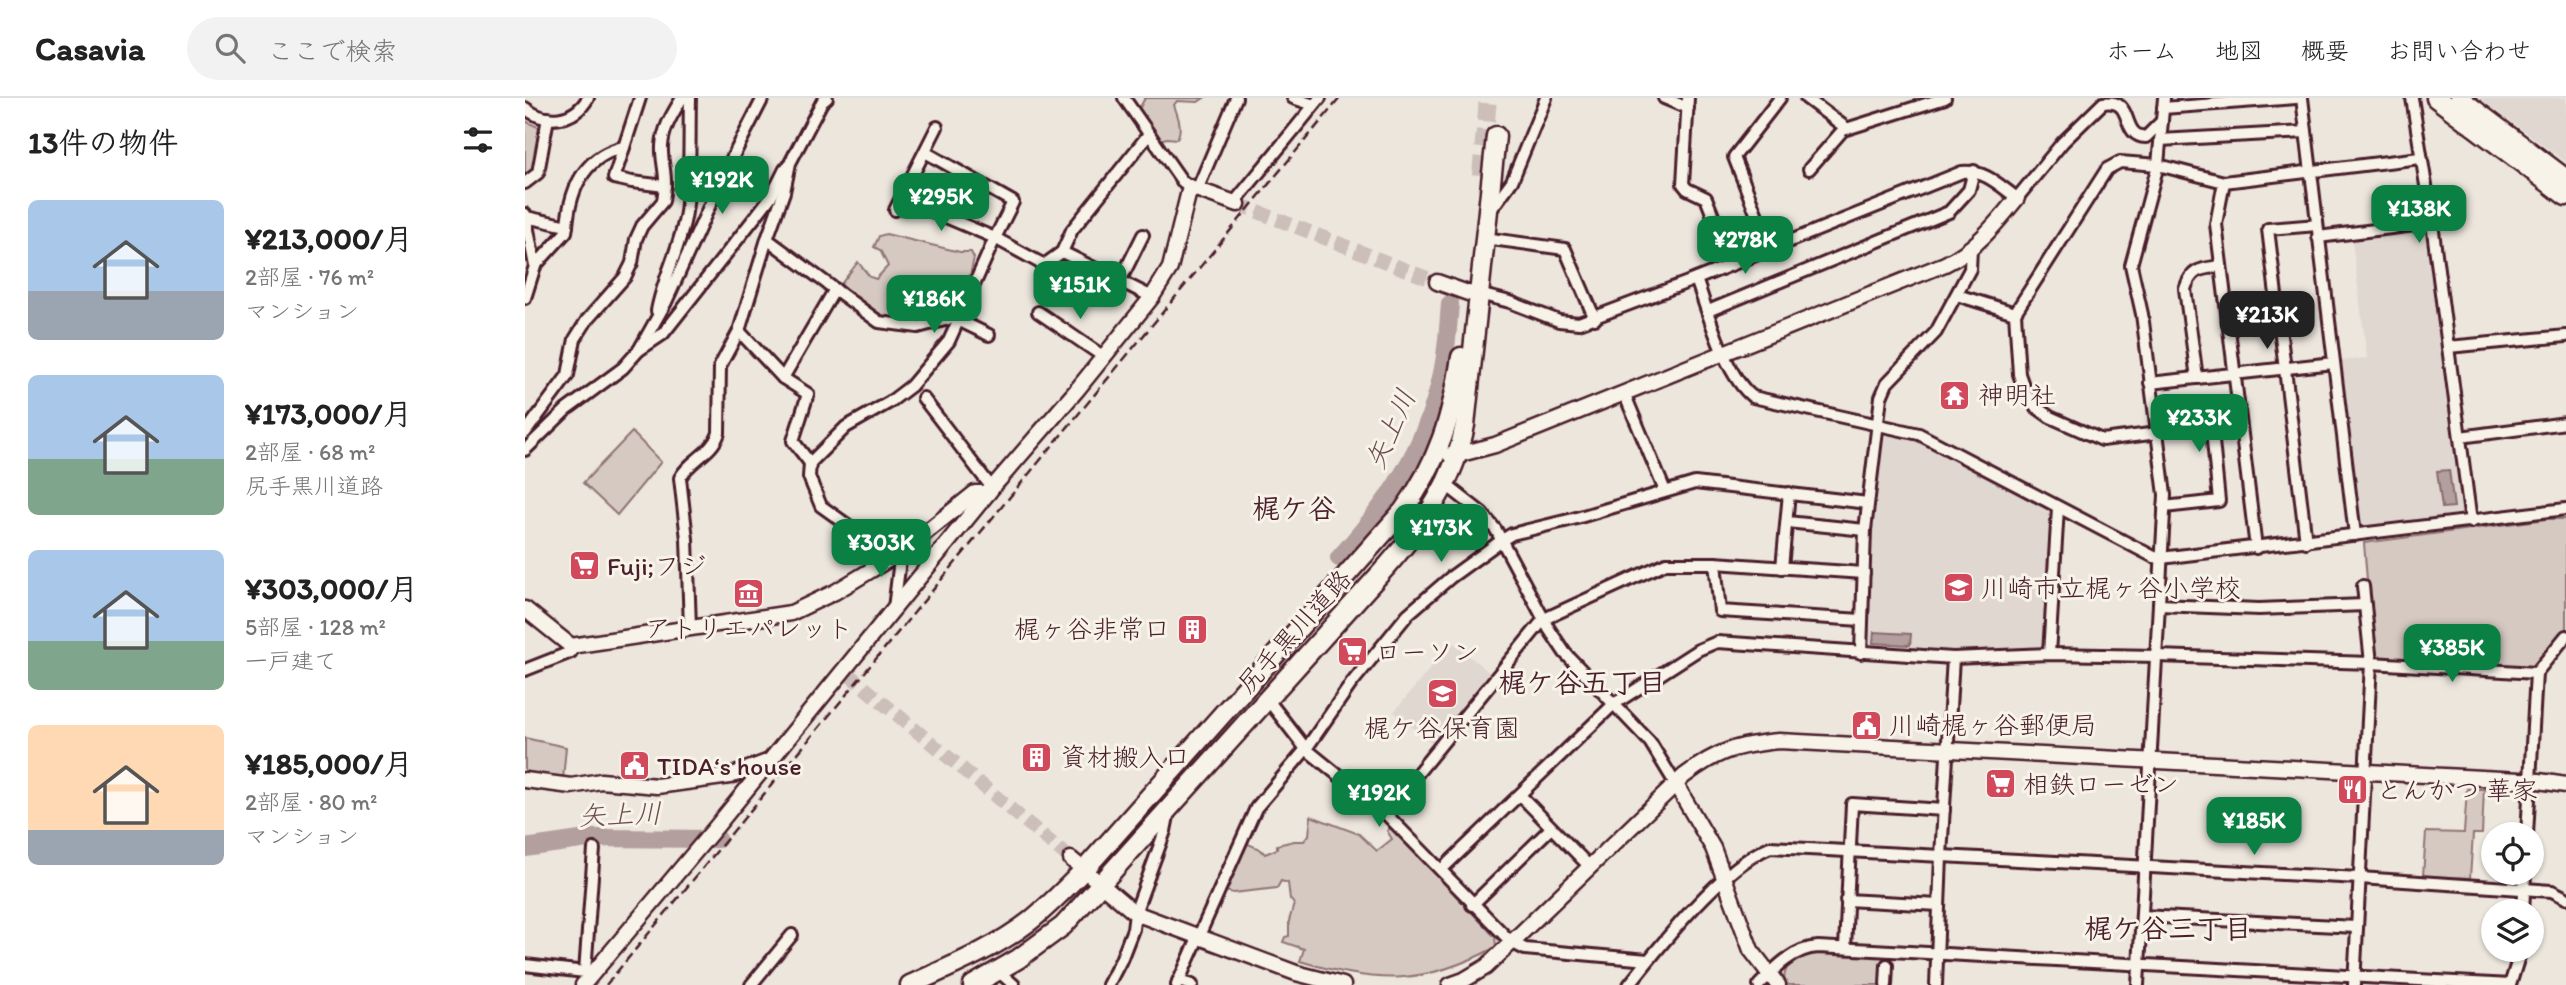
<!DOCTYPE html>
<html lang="ja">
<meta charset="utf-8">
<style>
:root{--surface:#fff;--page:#f2f2f2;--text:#222;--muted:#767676;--line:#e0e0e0;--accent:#0b8043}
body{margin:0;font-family:Itim,"Klee One",sans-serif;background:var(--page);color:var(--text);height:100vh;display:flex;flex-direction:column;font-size:26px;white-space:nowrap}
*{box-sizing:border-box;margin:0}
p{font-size:23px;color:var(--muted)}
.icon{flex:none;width:38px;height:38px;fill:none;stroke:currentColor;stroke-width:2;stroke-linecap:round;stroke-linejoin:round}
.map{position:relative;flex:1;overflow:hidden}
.panel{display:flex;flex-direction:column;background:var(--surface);width:525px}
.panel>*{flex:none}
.tools{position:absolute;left:1956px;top:724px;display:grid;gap:14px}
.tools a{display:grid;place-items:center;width:63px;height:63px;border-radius:50%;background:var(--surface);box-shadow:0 2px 5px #0004;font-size:35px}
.price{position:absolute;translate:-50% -60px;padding:0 16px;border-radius:14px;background:var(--accent);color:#fff;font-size:23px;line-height:46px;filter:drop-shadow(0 2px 4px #0008)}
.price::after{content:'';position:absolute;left:50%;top:42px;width:21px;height:16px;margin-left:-10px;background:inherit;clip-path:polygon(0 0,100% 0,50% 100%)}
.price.current{background:#222;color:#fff}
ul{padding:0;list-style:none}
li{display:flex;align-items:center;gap:21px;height:175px;padding:0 28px}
li span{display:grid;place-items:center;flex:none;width:196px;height:140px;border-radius:10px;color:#555}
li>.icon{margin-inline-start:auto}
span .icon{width:84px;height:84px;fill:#fffc;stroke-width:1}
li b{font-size:30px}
h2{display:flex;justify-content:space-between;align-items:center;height:84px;padding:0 28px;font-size:30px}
header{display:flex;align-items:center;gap:42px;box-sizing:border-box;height:98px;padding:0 35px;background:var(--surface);border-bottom:2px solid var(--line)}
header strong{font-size:33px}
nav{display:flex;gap:38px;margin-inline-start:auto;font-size:24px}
.search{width:490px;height:63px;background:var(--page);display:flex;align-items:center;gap:18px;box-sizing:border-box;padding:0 24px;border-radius:38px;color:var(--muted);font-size:26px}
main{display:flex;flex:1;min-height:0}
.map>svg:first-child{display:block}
</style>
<header>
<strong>Casavia</strong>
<div class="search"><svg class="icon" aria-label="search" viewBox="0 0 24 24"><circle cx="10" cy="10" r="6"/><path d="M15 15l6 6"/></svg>ここで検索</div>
<nav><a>ホーム</a><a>地図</a><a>概要</a><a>お問い合わせ</a></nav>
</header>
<main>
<section class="panel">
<h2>13件の物件<svg class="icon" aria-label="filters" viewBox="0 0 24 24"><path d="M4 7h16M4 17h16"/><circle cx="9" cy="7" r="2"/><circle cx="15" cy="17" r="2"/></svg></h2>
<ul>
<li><span style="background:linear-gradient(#a9c7e8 65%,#9aa5b1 0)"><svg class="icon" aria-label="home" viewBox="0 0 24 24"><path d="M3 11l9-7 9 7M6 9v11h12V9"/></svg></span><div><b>¥213,000/月</b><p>2部屋 · 76 m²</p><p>マンション</p></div></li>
<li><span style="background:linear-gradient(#a9c7e8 60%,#7fa58c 0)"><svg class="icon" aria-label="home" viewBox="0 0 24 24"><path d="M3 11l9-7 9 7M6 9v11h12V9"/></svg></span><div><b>¥173,000/月</b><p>2部屋 · 68 m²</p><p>尻手黒川道路</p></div></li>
<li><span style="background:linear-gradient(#a9c7e8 65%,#7fa58c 0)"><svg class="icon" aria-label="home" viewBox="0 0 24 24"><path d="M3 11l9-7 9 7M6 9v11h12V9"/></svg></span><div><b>¥303,000/月</b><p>5部屋 · 128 m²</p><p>一戸建て</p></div></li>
<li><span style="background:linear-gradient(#ffd9b3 75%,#9aa5b1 0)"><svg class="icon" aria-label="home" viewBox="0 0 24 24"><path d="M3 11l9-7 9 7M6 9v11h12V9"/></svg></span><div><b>¥185,000/月</b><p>2部屋 · 80 m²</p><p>マンション</p></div></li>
</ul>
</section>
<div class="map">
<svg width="2041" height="887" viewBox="0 0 2041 887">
<rect width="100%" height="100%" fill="#ece6dd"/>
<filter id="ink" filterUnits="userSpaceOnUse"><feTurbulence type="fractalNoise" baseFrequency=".0143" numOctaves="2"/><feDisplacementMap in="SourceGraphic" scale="14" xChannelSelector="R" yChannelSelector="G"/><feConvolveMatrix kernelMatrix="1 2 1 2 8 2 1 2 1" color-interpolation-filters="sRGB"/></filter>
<g filter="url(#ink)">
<g fill="#e0d7d0">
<polygon points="1954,0 2041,0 2041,64"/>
<polygon points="1900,131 1938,415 1936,419 1843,432 1836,426 1816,263 1842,260 1827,142"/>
<polygon points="1363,336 1396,345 1524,411 1526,440 1520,540 1516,552 1437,553 1347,548 1340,543 1350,401 1358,340"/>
<polygon points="927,544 966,576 907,646 869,614"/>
</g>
<g fill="#d5c9c2" stroke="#907476" stroke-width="2">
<path d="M620,0h59l-6,4 -21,-1 -3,4c4,12 9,22 3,34l-10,-1 -8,2 -20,-31z"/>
<polygon points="0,23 13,29 15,34 9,71 0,81"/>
<path d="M361,136l74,18h11l3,6 -5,22 -13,27c-51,27 -72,14 -112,-19l-3,-4 17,-22 12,15 6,2 12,-13 -8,-16 -6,-3 5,-11z"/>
<polygon points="107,334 136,364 92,417 58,385"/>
<polygon points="2022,421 2041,421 2041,531 2011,575 1854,561 1848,556 1839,445"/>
<polygon points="0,640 41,649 38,681 0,673"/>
<polygon points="1942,691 1959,691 1957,736 1948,736 1945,780 1898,778 1901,734 1939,735"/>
<path d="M786,718l48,18 18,17 15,-12 -5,-8 4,-4 104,110 1,10c-71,38 -117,38 -196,14l4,-12 -21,-7 2,-5 4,-1v-15l5,-17 -4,-5 -2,-16 -7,-2 -4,7 -44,5 -7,-2 20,-48 14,6 5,5 12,-5v-4l17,-4h10l5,-6z"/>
<path d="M1294,853l65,3 -2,31h-94l-4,-5c0,-19 18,-27 35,-29z"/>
</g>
<g fill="#b39f9d" stroke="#896c6f" stroke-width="2">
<polygon points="1924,372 1929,409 1917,410 1912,373"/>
<polygon points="1349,534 1386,536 1385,547 1348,545"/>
</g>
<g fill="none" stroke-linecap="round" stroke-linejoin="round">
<g stroke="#b39f9d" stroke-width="18">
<path d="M814,460c50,-56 87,-109 103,-185 5,-22 6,-46 8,-69"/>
<polyline points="0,750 69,740 193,741"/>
</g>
<g stroke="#ccbeb9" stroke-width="14" stroke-dasharray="14 7" stroke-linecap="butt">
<polyline points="713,106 912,184"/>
<polyline points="323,576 546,761"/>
</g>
<polyline stroke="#ccbeb9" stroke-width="18" stroke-dasharray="18 9" stroke-linecap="butt" points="956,77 963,0"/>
<defs>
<g id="minor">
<path d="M115,0l-26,80 18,4 33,4c1,-14 -4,-27 -3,-40 1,-18 11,-33 20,-48"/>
<polyline points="599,0 657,83 665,89"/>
<polyline points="768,0 789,7"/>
<polyline points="1139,0 1163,10"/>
<polyline points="1163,0 1158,86 1162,91 1181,100 1207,166"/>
<polyline points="1281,0 1321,30"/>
<polyline points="1777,0 1830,437"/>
<polyline points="1887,0 1907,125 1923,249 2041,238"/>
<path d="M0,10c21,17 49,14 63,-10"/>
<polyline points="1638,10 1771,0"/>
<polyline points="1635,42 1781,34"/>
<polyline points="1284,71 1318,32 1420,0"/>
<polyline points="1699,84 1691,126 1731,450"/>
<polyline points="0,85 13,75 23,20"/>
<polyline points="672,92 711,0"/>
<polyline points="376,100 470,140 488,104 400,54"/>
<polyline points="709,105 795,0"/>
<polyline points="370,112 412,29"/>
<polyline points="965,113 987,83 1021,0"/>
<polyline points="0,116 10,168 0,200"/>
<path d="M1,119l41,9c3,-37 17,-70 57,-79"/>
<polyline points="1793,139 1907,125"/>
<polyline points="959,140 1040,151 1070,221"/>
<polyline points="242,141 354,224 393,229 435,218"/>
<polyline points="1245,151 1209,59 1255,0"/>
<polyline points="537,154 627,199"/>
<polyline points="10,168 41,134 42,128"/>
<path d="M1171,181c12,33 29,97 57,118l166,37 235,123 7,1 405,-49"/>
<polyline points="595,183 618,137"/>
<path d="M954,196l31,8 49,19 20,2 117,-44 266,-107c23,-2 37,13 55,26l46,-56 40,-39c33,-5 16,33 43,34l16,-16"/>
<polyline points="1432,197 1490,215"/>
<path d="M132,213c6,-34 24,-64 29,-99 5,-37 3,-76 4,-114"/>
<polyline points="1183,213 1424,114 1444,92 1449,73"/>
<polyline points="513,214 579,259"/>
<polyline points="433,222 464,237"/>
<polyline points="214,233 258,280 310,191"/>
<polyline points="1923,249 1946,424"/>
<polyline points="114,252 138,236 231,118 247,97 260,71"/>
<polyline points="258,280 283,296 268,343 285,365"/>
<path d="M1672,280l-12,-89c7,-21 16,-20 36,-23"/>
<polyline points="1625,285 1809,265"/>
<polyline points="1099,295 1140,393"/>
<polyline points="398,300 467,390"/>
<polyline points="0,335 43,277 50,241 62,222 100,179 107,165 111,141 117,128 138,103 140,88"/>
<polyline points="1633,335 1577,342 1525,319 1511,309 1501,296 1494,276 1490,215 1582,71 1595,64 1633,67 1699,84 1895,60"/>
<polyline points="1935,339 2041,325"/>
<polyline points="0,352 41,312 98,270 114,252 141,204 198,78 238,0"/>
<polyline points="920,386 957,415 971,432 1024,531 1040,555 1125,644 1150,685"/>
<polyline points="1639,409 1694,403 1687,333 1715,327"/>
<polyline points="1262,424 1340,432"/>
<polyline points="1781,444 1743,131 1792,127"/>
<polyline points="366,458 296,408 284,379 285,365 321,329 365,304 386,288 424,243 470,140 519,167 537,154 547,132 624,36"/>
<polyline points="1190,465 1195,513 1337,522"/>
<polyline points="1257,470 1264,395"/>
<polyline points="1634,507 1734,511 1840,507"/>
<polyline points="369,510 376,454"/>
<path d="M165,530l-3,-89 -7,-61c9,-18 32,-24 39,-45l1,-67 19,-35 28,-92 17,-47 6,-29 32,-61 5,-4"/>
<polyline points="1336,555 1340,432 1356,299 1362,285 1411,234 1445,171 1446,150"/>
<polyline points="1524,556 1533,410"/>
<polyline points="0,572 46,554"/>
<polyline points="743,602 781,651 860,715 986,844 1000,851 1123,862"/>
<polyline points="995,697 1064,768"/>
<polyline points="860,715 1019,521 1141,465 1190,465 1339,475"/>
<polyline points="2002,737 2011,575 2041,538"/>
<polyline points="916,772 1089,606 1173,552 1192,544 1428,560 1524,556 1632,558 1846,565 2011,575"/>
<polyline points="1321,802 1414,807"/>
<polyline points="947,807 1026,730"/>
<polyline points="1998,814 2000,775"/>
<polyline points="1617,818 1831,829"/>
<polyline points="1320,850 1327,706 1419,712"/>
<polyline points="0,867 60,874 63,876"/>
<polyline points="473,873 489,887"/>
<polyline points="60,874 69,751"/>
<polyline points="653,883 667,887"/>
<polyline points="226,887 267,837"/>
<polyline points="583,887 596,862 608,831 610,815 640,733 644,713"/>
<polyline points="652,887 731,710 781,651 826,586 883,516 926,479 977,442 987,436 1048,421 1170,385 1343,405"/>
<path d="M1104,887c32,-41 94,-119 141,-138l590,31 192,13 14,7"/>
<path d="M1234,887c16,-17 35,-37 59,-38l692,38"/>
<polyline points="1361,887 1362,867"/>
<polyline points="1411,887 1416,758 1428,560"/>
<polyline points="1613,887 1640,397 1617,216 1606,167 1633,67 1639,0"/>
<polyline points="1829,887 1846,565 1838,488"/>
<polyline points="1985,887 1996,852"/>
</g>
<g id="tertiary">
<polyline points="912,184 943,195 954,196"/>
<path d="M925,357h7l38,-10 450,-181c31,-15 50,-39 72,-66"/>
<polyline points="0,511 46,548 266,515 310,494 376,454 450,395 463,395"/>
<polyline points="0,682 46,688 76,683 132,688 205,678 242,664"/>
<polyline points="1150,685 1188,750 1226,852 1253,887"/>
<polyline points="546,761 610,815 771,875 818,887"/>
<polyline points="58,887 191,729 467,390 551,293 627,199 645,170 665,89 713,106"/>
<path d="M925,887l14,-5 22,-13 198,-191c34,-26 54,-31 95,-35l760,40 27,4"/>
</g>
<g id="primary">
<path d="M385,887c41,-19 84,-36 120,-64 20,-16 37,-34 55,-52l318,-358c36,-50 49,-94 58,-154"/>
<path d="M448,887l45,-26 45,-33 325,-361c36,-41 67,-85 77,-140l31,-289"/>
</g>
<g id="trunk">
<polyline points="1911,0 2041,98"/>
<polyline points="1934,0 2041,81"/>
</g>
</defs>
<use href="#minor" stroke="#4a1f2b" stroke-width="16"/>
<use href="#tertiary" stroke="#4a1f2b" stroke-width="19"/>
<use href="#primary" stroke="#4a1f2b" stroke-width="23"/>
<use href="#trunk" stroke="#4a1f2b" stroke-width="23"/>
<use href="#minor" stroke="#f7f3e8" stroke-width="10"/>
<use href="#tertiary" stroke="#f7f3e8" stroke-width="14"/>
<use href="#primary" stroke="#f7f3e8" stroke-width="18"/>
<use href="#trunk" stroke="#f7f3e8" stroke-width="18"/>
<polyline stroke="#4a1f2b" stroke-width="2.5" stroke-dasharray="10 5" stroke-linecap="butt" points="81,887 815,0"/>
</g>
</g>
<defs>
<symbol id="temple-square" viewBox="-11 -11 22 22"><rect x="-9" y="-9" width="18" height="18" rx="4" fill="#d1495b" stroke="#f7f3e8"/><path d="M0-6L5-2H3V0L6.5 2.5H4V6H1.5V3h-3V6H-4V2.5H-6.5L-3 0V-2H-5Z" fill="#fff"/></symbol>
<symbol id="supermarket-square" viewBox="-11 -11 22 22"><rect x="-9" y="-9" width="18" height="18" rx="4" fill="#d1495b" stroke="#f7f3e8"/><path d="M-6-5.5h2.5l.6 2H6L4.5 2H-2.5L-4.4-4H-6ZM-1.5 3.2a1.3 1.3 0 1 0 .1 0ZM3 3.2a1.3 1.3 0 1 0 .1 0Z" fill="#fff"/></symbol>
<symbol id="school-square" viewBox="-11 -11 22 22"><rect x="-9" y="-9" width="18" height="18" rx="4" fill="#d1495b" stroke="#f7f3e8"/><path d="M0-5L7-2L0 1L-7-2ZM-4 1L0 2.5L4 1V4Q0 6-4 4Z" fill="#fff"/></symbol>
<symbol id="museum-square" viewBox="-11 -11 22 22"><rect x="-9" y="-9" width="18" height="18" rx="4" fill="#d1495b" stroke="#f7f3e8"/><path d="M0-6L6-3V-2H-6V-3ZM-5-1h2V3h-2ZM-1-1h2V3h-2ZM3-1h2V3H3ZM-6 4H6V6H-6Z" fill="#fff"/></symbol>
<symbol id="building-square" viewBox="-11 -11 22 22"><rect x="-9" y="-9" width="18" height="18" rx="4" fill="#d1495b" stroke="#f7f3e8"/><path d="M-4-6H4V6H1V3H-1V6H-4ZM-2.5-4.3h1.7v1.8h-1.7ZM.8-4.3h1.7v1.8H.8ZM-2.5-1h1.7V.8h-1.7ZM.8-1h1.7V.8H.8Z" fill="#fff"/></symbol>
<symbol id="civic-square" viewBox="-11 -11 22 22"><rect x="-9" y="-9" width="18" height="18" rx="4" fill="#d1495b" stroke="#f7f3e8"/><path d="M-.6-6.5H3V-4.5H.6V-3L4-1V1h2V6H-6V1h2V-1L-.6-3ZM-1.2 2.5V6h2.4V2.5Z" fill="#fff"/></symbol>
<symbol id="restaurant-square" viewBox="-11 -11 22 22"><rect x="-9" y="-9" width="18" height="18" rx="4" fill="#d1495b" stroke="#f7f3e8"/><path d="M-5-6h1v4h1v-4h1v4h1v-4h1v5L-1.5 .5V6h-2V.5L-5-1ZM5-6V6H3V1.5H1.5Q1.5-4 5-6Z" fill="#fff"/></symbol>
</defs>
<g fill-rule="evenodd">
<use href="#temple-square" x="1412" y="280" width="35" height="35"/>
<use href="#supermarket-square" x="42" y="450" width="35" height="35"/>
<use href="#school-square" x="1416" y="472" width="35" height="35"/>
<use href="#museum-square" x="206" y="478" width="35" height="35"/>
<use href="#building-square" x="650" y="514" width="35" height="35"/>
<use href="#supermarket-square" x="810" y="536" width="35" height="35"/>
<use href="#school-square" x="900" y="578" width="35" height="35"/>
<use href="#civic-square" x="1324" y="610" width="35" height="35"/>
<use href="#building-square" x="494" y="642" width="35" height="35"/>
<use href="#civic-square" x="92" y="650" width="35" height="35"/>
<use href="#supermarket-square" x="1458" y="668" width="35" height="35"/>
<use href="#restaurant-square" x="1810" y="674" width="35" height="35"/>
</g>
<g text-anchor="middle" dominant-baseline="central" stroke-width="6" stroke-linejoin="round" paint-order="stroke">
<g font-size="26" fill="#4a1f2b" stroke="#f7f3e8" text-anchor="start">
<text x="1453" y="297">神明社</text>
<text x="82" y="468">Fuji;フジ</text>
<text x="1456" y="490">川崎市立梶ヶ谷小学校</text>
<text x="224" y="530" text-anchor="middle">アトリエパレット</text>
<text x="645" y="531" text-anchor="end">梶ヶ谷非常口</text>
<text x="850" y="554">ローソン</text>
<text x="1364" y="627">川崎梶ヶ谷郵便局</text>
<text x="917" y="630" text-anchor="middle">梶ケ谷保育園</text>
<text x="535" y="659">資材搬入口</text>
<text x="132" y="668">TIDA‘s house</text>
<text x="1498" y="686">相鉄ローゼン</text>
<text x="1851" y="692">とんかつ 華家</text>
</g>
<g font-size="26" fill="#4a1f2b" stroke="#f7f3e8">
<text transform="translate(769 533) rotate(-48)">尻手黒川道路</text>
</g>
<g font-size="28" font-style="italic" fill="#6f4c53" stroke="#f7f3e8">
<text transform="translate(865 331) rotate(-66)">矢上川</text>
<text transform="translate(95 716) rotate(-2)">矢上川</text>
</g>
<g font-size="28" font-weight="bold" fill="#4a1f2b" stroke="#f7f3e8">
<text x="769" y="410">梶ケ谷</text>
<text x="1057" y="584">梶ケ谷五丁目</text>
<text x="1643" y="830">梶ケ谷三丁目</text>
</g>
</g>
</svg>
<div class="tools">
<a><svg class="icon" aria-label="locate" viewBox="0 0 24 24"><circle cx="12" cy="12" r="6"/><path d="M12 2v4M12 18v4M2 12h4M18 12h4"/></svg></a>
<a><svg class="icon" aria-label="layers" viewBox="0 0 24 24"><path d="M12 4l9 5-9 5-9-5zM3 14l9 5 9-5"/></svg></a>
</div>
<b class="price" style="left:197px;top:118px">¥192K</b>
<b class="price" style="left:416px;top:135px">¥295K</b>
<b class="price" style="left:1894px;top:147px">¥138K</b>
<b class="price" style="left:1220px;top:178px">¥278K</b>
<b class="price" style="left:555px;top:223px">¥151K</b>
<b class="price" style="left:409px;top:237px">¥186K</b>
<b class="price current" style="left:1742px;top:253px">¥213K</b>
<b class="price" style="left:1674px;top:356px">¥233K</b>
<b class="price" style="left:916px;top:466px">¥173K</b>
<b class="price" style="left:356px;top:481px">¥303K</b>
<b class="price" style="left:1927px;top:586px">¥385K</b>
<b class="price" style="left:854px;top:731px">¥192K</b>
<b class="price" style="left:1729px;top:759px">¥185K</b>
</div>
</main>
